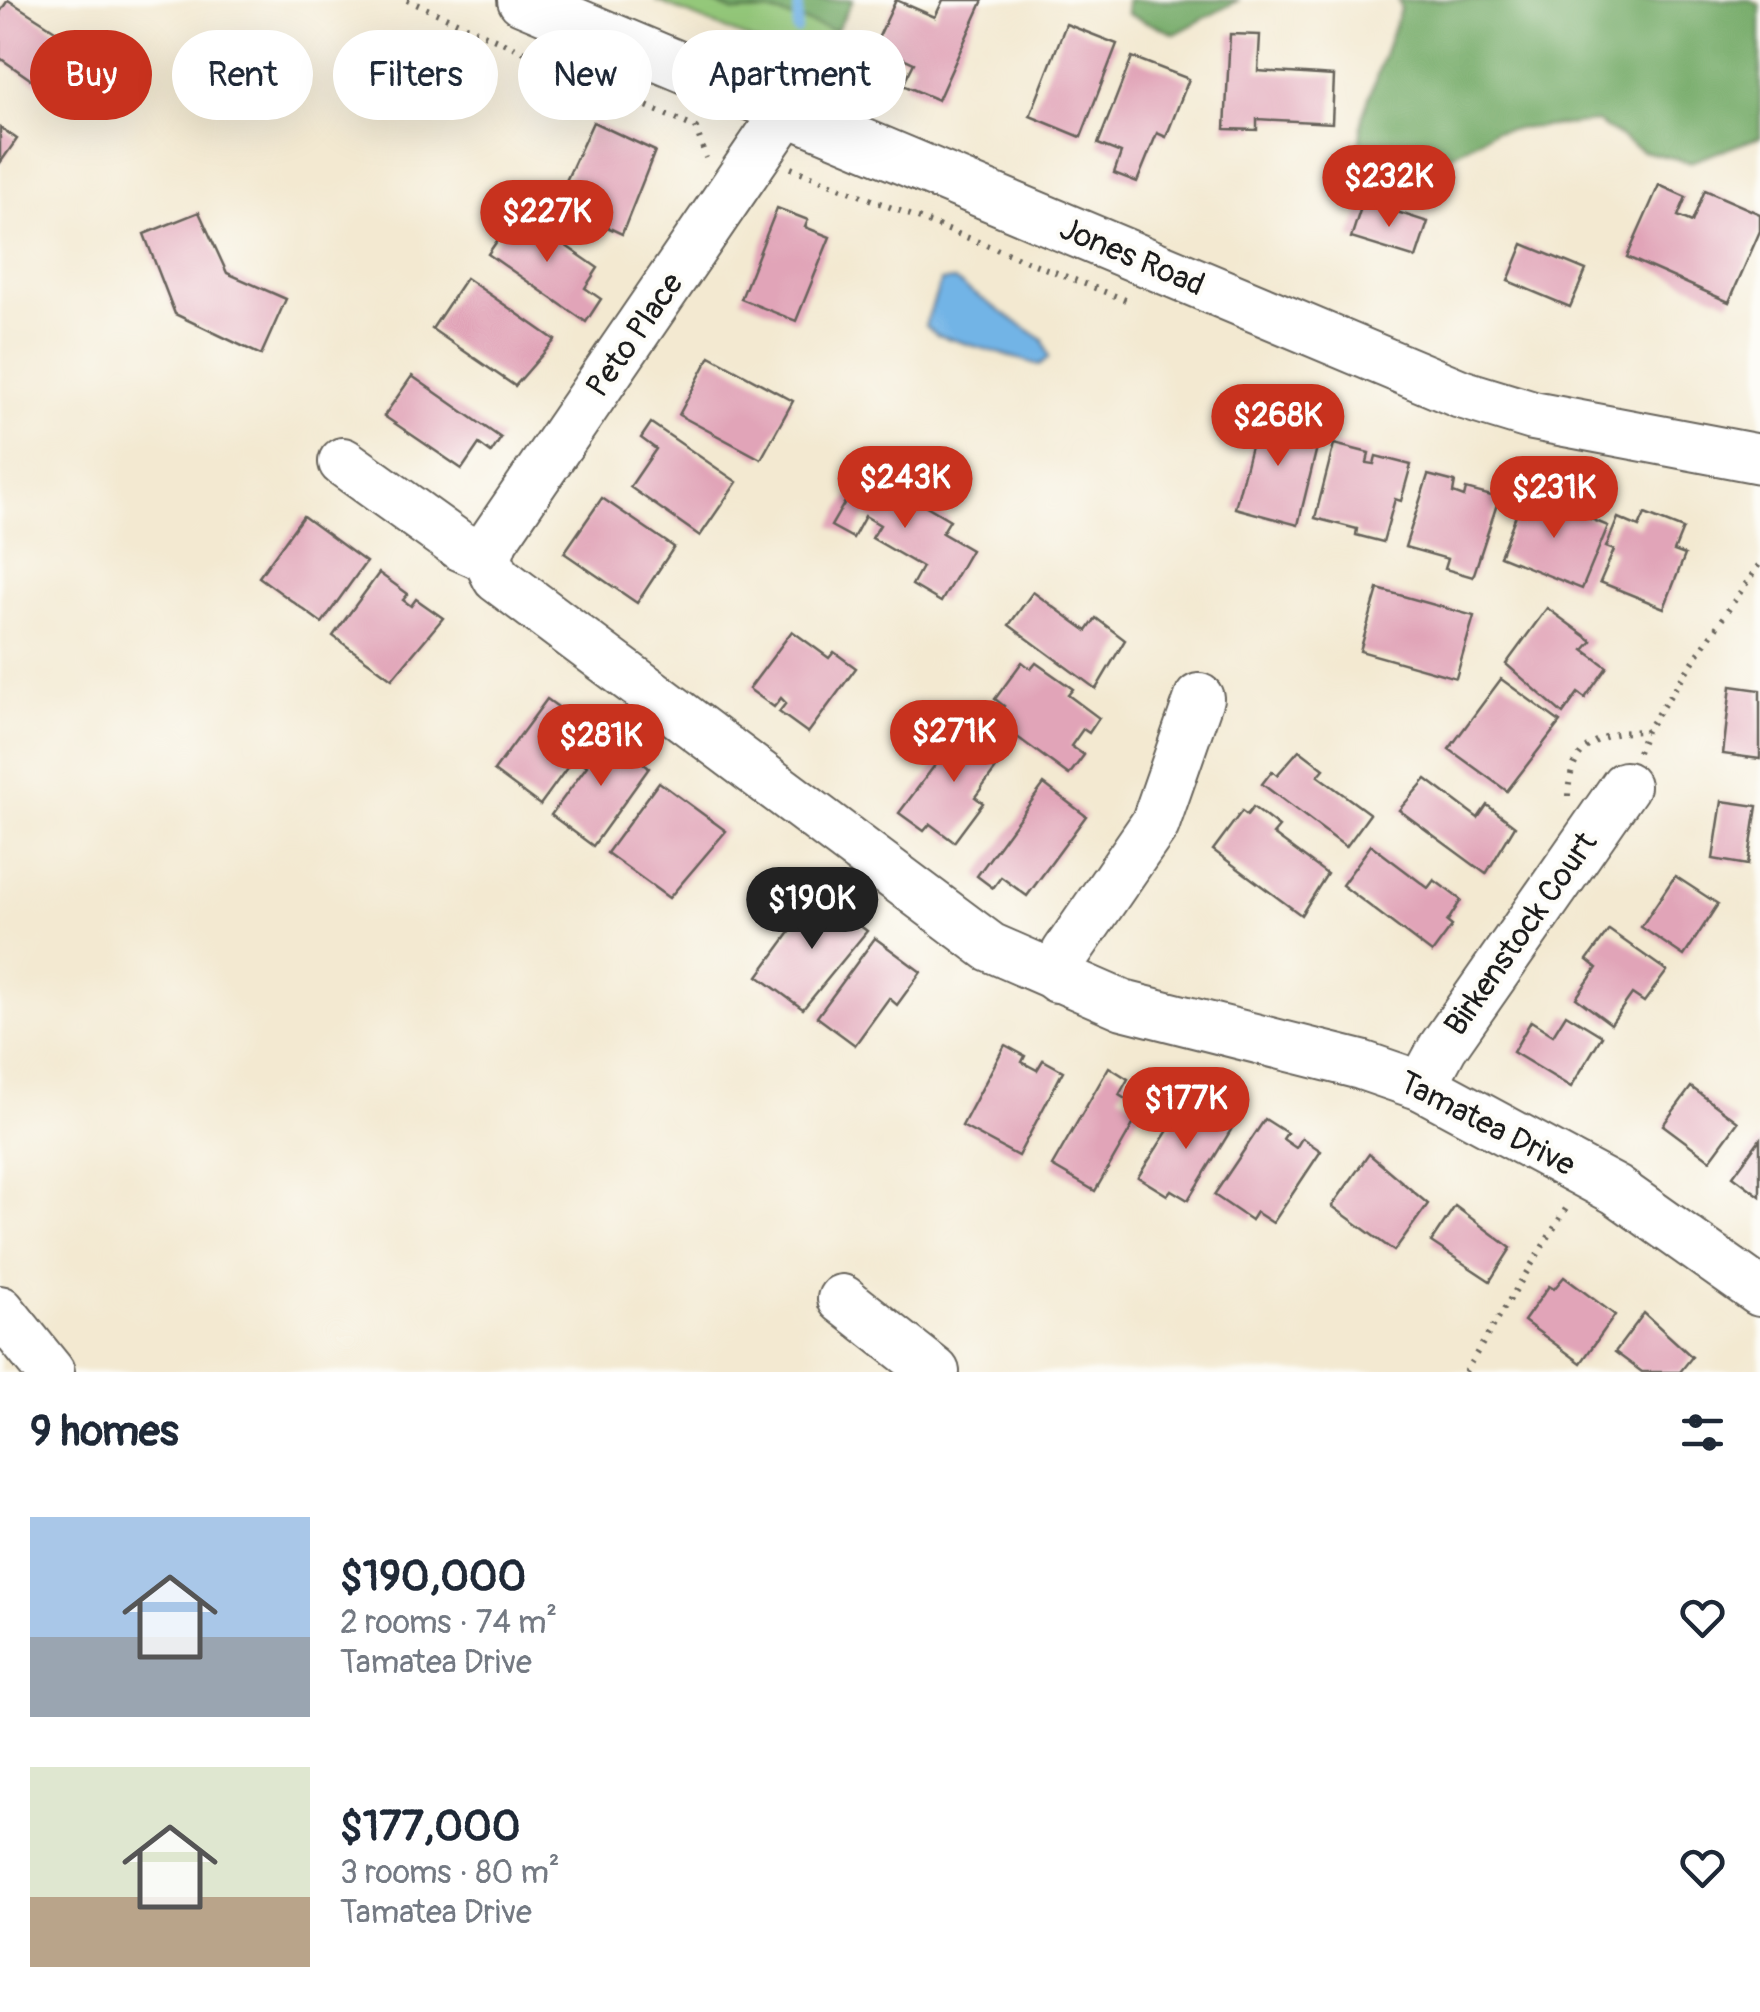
<!DOCTYPE html>
<meta charset="utf-8">
<style>
:root{--surface:#fff;--page:#f2f2f3;--text:#1f2937;--muted:#747a83;--accent:#c8321e}
body{margin:0;font-family:Pangolin,sans-serif;background:var(--page);color:var(--text);height:100vh;display:flex;flex-direction:column;font-size:38px;white-space:nowrap}
*{box-sizing:border-box;margin:0}
p{font-size:32px;color:var(--muted)}
.icon{flex:none;width:55px;height:55px;fill:none;stroke:currentColor;stroke-width:2;stroke-linecap:round;stroke-linejoin:round}
.map{position:relative;height:1372px;overflow:hidden}
.panel{display:flex;flex-direction:column;background:var(--surface);flex:1}
.panel>*{flex:none}
.banner{position:absolute;left:30px;top:30px;width:1000px;height:90px;display:flex;gap:20px}
.price{position:absolute;translate:-50% -85px;padding:0 22px;border-radius:35px;background:var(--accent);color:#fff;font-size:32px;line-height:65px;filter:drop-shadow(0 2px 5px #0008)}
.price::after{content:'';position:absolute;left:50%;top:60px;width:30px;height:22px;margin-left:-15px;background:inherit;clip-path:polygon(0 0,100% 0,50% 100%)}
.price.active{background:#222;color:#fff}
ul{padding:0;list-style:none}
li{display:flex;align-items:center;gap:30px;height:250px;padding:0 30px}
li span{display:grid;place-items:center;flex:none;width:280px;height:200px;border-radius:0px;color:#555}
li>.icon{margin-inline-start:auto}
span .icon{width:120px;height:120px;fill:#fffc;stroke-width:1}
li b{font-size:42px}
h2{display:flex;justify-content:space-between;align-items:center;height:120px;padding:0 30px;font-size:42px}
.pill{padding:0 35px;border-radius:45px;background:var(--surface);box-shadow:0 10px 40px #0002;font-size:35px;line-height:90px}
.pill.active{background:var(--accent);color:#fff}
.map>svg:first-child{display:block}
</style>
<div class="map">
<svg width="1760" height="1372" viewBox="0 0 1760 1372">
<rect width="100%" height="100%" fill="#fdfcf7"/>
<filter id="ink" filterUnits="userSpaceOnUse"><feTurbulence type="fractalNoise" baseFrequency=".01" numOctaves="2"/><feDisplacementMap in="SourceGraphic" scale="20" xChannelSelector="R" yChannelSelector="G"/><feConvolveMatrix kernelMatrix="1 2 1 2 8 2 1 2 1" color-interpolation-filters="sRGB"/></filter>
<filter id="wash" filterUnits="userSpaceOnUse"><feTurbulence type="fractalNoise" baseFrequency=".0048" numOctaves="4" result="noise"/><feDisplacementMap in="SourceGraphic" scale="40" xChannelSelector="R" yChannelSelector="G"/><feGaussianBlur stdDeviation="2.25" result="paint"/><feColorMatrix in="noise" values="0 0 0 0 0 0 0 0 0 0 0 0 0 0 0 0 0 1.4 0 .05"/><feComposite in="paint" operator="in"/></filter>
<g filter="url(#wash)">
<rect width="100%" height="100%" fill="#f3e9d1"/>
<polygon fill="#94c87a" stroke="#58724b" stroke-width="2.5" points="655,0 849,0 821,69"/>
<g fill="#77ac6a" stroke="#4a6443" stroke-width="2.5">
<polygon points="705,0 853,0 836,31 769,11 735,12"/>
<polygon points="1126,0 1239,0 1175,34 1127,14"/>
<polygon points="1398,0 1750,0 1760,5 1760,137 1690,162 1642,151 1597,122 1494,131 1427,169 1357,167 1363,114 1401,7"/>
</g>
<polygon fill="#72b4e6" stroke="#476881" stroke-width="2.5" points="954,280 1043,340 1049,358 1039,365 937,335 925,325 941,281"/>
<g fill="none" stroke-linecap="round" stroke-linejoin="round">
<polyline stroke="#72b4e6" stroke-width="10" points="797,30 799,0"/>
</g>
<g id="blocks">
<g fill="#e1a4b8">
<polygon points="8,0 85,49 53,95 0,58 0,12"/>
<polygon points="896,0 935,17 943,0 983,0 938,100 903,85 914,63 875,45"/>
<polygon points="1066,24 1117,44 1081,137 1030,116"/>
<polygon points="1230,34 1260,35 1258,71 1334,76 1332,123 1257,119 1257,130 1225,129"/>
<polygon points="1132,57 1189,79 1166,137 1157,133 1137,182 1114,173 1121,153 1098,144"/>
<polygon points="593,122 655,151 622,234 556,203"/>
<polygon points="0,127 17,139 0,163"/>
<polygon points="1659,185 1686,197 1678,216 1692,222 1705,190 1760,214 1760,231 1729,302 1627,257"/>
<polygon points="1363,201 1428,222 1416,258 1351,238"/>
<polygon points="777,208 808,220 805,227 830,237 796,321 741,299"/>
<polygon points="199,212 227,273 286,299 261,355 175,314 144,234"/>
<polygon points="517,212 598,268 585,288 601,299 586,322 488,254"/>
<polygon points="1523,244 1586,270 1570,307 1508,281"/>
<polygon points="466,278 555,340 515,386 432,329"/>
<polygon points="710,356 793,401 761,459 679,415"/>
<polygon points="412,376 501,438 491,453 479,444 462,469 384,416"/>
<polygon points="1261,408 1287,415 1283,428 1296,431 1298,424 1321,431 1298,525 1235,508"/>
<polygon points="651,423 737,482 700,536 630,487 656,449 641,438"/>
<polygon points="1334,444 1369,453 1367,463 1374,464 1376,456 1411,465 1401,501 1395,499 1383,542 1356,535 1357,529 1315,518"/>
<polygon points="864,469 950,520 942,533 971,550 941,602 912,585 922,567 872,538 880,525 865,516 853,538 831,526"/>
<polygon points="1428,475 1455,482 1453,493 1464,497 1466,489 1499,498 1473,577 1445,569 1448,559 1405,547"/>
<polygon points="1525,492 1608,526 1582,589 1500,556"/>
<polygon points="602,498 674,547 637,603 564,553"/>
<polygon points="1645,514 1683,529 1674,551 1685,555 1664,608 1600,582 1614,550 1606,547 1618,518 1639,527"/>
<polygon points="303,516 366,562 322,623 259,577"/>
<polygon points="379,573 408,594 403,600 411,606 416,599 443,618 392,679 333,636"/>
<polygon points="1378,589 1474,616 1456,678 1360,651"/>
<polygon points="1033,592 1087,631 1096,618 1125,640 1096,689 1009,625"/>
<polygon points="1547,608 1592,641 1584,650 1607,667 1585,698 1578,693 1563,714 1506,664"/>
<polygon points="792,631 829,658 834,652 856,668 808,733 779,712 786,703 781,698 774,707 749,689"/>
<polygon points="1022,662 1031,669 1036,663 1073,689 1068,695 1099,718 1089,733 1083,729 1071,746 1084,755 1069,775 994,720 1004,706 995,699"/>
<polygon points="1501,679 1560,722 1507,791 1449,749"/>
<polygon points="1731,686 1760,690 1760,759 1723,754"/>
<polygon points="547,699 593,732 540,805 494,771"/>
<polygon points="965,725 1006,755 975,797 983,803 954,842 930,824 924,831 899,813"/>
<polygon points="601,733 647,760 644,764 649,768 593,846 551,815 587,766 581,761"/>
<polygon points="1299,750 1324,769 1318,776 1370,814 1346,847 1262,784 1272,771 1277,775"/>
<polygon points="1426,779 1478,818 1487,805 1515,826 1486,874 1399,810"/>
<polygon points="659,782 726,831 669,898 607,853"/>
<polygon points="1044,784 1086,816 1027,896 1001,877 993,888 977,876"/>
<polygon points="1722,801 1757,806 1748,865 1713,859"/>
<polygon points="1253,807 1279,827 1273,834 1327,874 1301,915 1213,850 1242,811 1247,815"/>
<polygon points="1371,845 1428,888 1434,880 1461,900 1447,922 1452,926 1432,953 1342,885"/>
<polygon points="1675,876 1718,904 1684,956 1641,927"/>
<polygon points="818,894 867,931 803,1009 758,976"/>
<polygon points="1609,930 1667,971 1644,1002 1632,994 1611,1024 1576,998 1597,968 1587,960"/>
<polygon points="875,938 921,972 897,1005 889,998 855,1045 817,1017"/>
<polygon points="1566,1014 1602,1036 1571,1087 1513,1052 1531,1021 1553,1035"/>
<polygon points="1005,1045 1025,1056 1022,1062 1037,1070 1043,1060 1063,1071 1018,1156 962,1126"/>
<polygon points="1109,1067 1128,1079 1119,1095 1142,1109 1095,1191 1052,1166"/>
<polygon points="1691,1087 1738,1122 1710,1160 1663,1125"/>
<polygon points="1188,1099 1202,1108 1197,1117 1209,1124 1215,1113 1234,1125 1188,1200 1171,1190 1167,1195 1138,1177"/>
<polygon points="1265,1119 1287,1133 1283,1139 1296,1148 1302,1138 1321,1151 1273,1223 1256,1212 1251,1220 1214,1195"/>
<polygon points="1760,1139 1760,1196 1733,1176"/>
<polygon points="1369,1154 1428,1204 1394,1251 1332,1206"/>
<polygon points="1455,1206 1511,1248 1490,1281 1431,1242"/>
<polygon points="1564,1277 1615,1315 1581,1363 1524,1321 1549,1286 1554,1289"/>
<polygon points="1644,1313 1692,1357 1680,1372 1642,1372 1615,1352"/>
</g>
</g>
</g>
<g filter="url(#ink)">
<use href="#blocks" fill-opacity="0" stroke="#67645b" stroke-width="2.5"/>
<g fill="none" stroke-linecap="round" stroke-linejoin="round">
<defs>
<g id="minor">
<polyline points="522,0 1461,394 1533,416 1760,459"/>
<polyline points="343,462 460,546 487,558 497,578 990,947 1123,1005 1361,1065 1422,1086 1616,1190 1760,1292"/>
<polyline points="487,558 494,539 786,112"/>
<polyline points="1057,978 1066,953 1155,824 1199,698"/>
<polyline points="1422,1086 1443,1047 1625,786"/>
<polyline points="842,1299 935,1372"/>
<polyline points="0,1310 50,1372"/>
</g>
</defs>
<use href="#minor" stroke="#67645b" stroke-width="52"/>
<g stroke="#67645b" stroke-width="6" stroke-dasharray="2.5 8" stroke-linecap="butt">
<polyline points="407,0 696,128 706,158"/>
<polyline points="791,168 1128,301"/>
<polyline points="1638,752 1646,731 1760,563"/>
<path d="M1568,796c2,-51 31,-64 78,-65"/>
<polyline points="1465,1372 1567,1207"/>
</g>
<use href="#minor" stroke="#fff" stroke-width="48"/>
</g>
</g>
<g text-anchor="middle" dominant-baseline="central" stroke-width="8" stroke-linejoin="round" paint-order="stroke">
<g font-size="32" fill="#1c1c1c" stroke="#fdfcf7">
<text transform="translate(1132 257) rotate(23)">Jones Road</text>
<text transform="translate(635 335) rotate(-55)">Peto Place</text>
<text transform="translate(1521 934) rotate(-55)">Birkenstock Court</text>
<text transform="translate(1487 1124) rotate(27)">Tamatea Drive</text>
</g>
</g>
</svg>
<b class="price" style="left:1389px;top:230px">$232K</b>
<b class="price" style="left:547px;top:265px">$227K</b>
<b class="price" style="left:1278px;top:469px">$268K</b>
<b class="price" style="left:905px;top:531px">$243K</b>
<b class="price" style="left:1554px;top:541px">$231K</b>
<b class="price" style="left:954px;top:785px">$271K</b>
<b class="price" style="left:601px;top:789px">$281K</b>
<b class="price active" style="left:812px;top:952px">$190K</b>
<b class="price" style="left:1186px;top:1152px">$177K</b>
<div class="banner">
<a class="pill active">Buy</a>
<a class="pill">Rent</a>
<a class="pill">Filters</a>
<a class="pill">New</a>
<a class="pill">Apartment</a>
</div>
</div>
<section class="panel">
<h2>9 homes<svg class="icon" aria-label="filters" viewBox="0 0 24 24"><path d="M4 7h16M4 17h16"/><circle cx="9" cy="7" r="2"/><circle cx="15" cy="17" r="2"/></svg></h2>
<ul>
<li><span style="background:linear-gradient(#a9c7e8 60%,#9aa5b1 0)"><svg class="icon" aria-label="home" viewBox="0 0 24 24"><path d="M3 11l9-7 9 7M6 9v11h12V9"/></svg></span><div><b>$190,000</b><p>2 rooms · 74 m²</p><p>Tamatea Drive</p></div><svg class="icon" aria-label="heart" viewBox="0 0 24 24"><path d="M12 20l-8-8c-3-5 5-10 8-4 3-6 11-1 8 4z"/></svg></li>
<li><span style="background:linear-gradient(#dfe7d0 65%,#b9a48a 0)"><svg class="icon" aria-label="home" viewBox="0 0 24 24"><path d="M3 11l9-7 9 7M6 9v11h12V9"/></svg></span><div><b>$177,000</b><p>3 rooms · 80 m²</p><p>Tamatea Drive</p></div><svg class="icon" aria-label="heart" viewBox="0 0 24 24"><path d="M12 20l-8-8c-3-5 5-10 8-4 3-6 11-1 8 4z"/></svg></li>
</ul>
</section>
